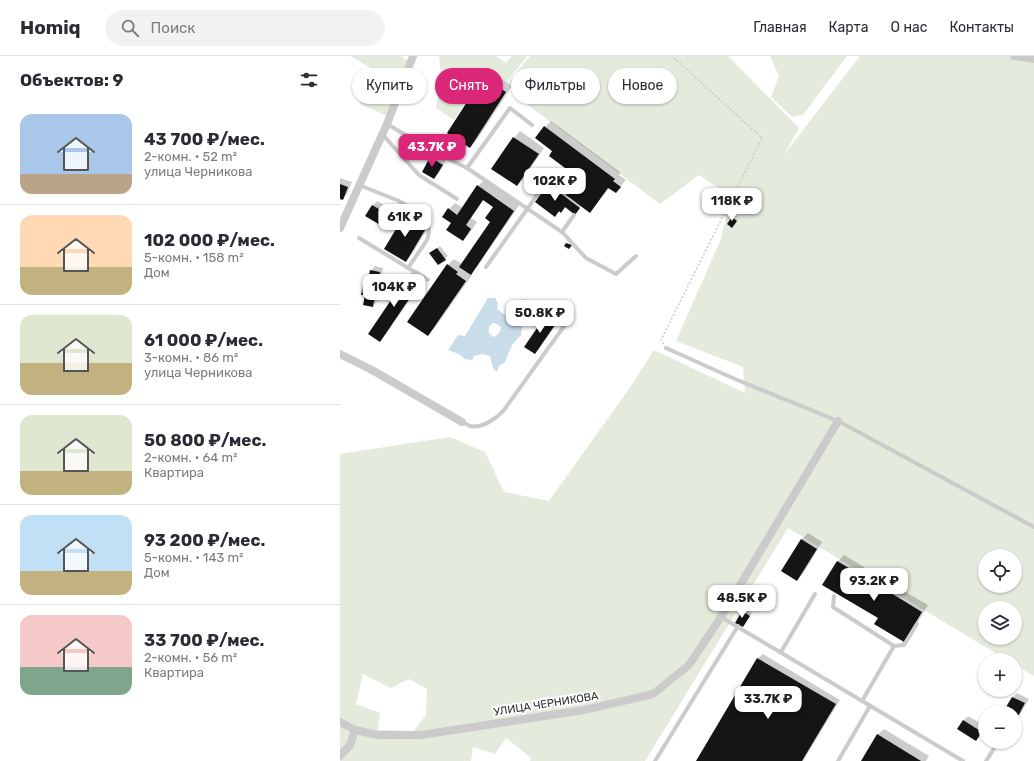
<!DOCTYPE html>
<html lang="ru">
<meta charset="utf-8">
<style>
:root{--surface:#fff;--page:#f2f2f3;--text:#2b2b33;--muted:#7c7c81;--line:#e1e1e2;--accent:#db2777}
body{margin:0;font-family:Rubik,sans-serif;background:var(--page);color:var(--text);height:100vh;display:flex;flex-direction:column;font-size:15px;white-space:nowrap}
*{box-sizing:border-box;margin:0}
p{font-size:13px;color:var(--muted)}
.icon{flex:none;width:22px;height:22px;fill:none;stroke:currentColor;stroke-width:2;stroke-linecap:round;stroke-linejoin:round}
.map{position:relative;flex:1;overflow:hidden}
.sheet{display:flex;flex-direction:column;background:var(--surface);width:340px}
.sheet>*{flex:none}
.top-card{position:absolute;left:12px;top:12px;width:380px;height:36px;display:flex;gap:8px}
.fabs{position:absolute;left:638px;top:493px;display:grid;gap:8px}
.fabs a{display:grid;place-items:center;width:44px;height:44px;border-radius:50%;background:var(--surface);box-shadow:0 1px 3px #0004;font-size:20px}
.price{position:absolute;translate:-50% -34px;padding:0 9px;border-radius:8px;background:#fff;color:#222;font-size:13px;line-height:26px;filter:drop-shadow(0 1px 2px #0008)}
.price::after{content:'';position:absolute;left:50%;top:24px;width:12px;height:9px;margin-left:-6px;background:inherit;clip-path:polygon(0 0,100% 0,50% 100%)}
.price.active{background:var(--accent);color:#fff}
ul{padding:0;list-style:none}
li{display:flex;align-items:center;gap:12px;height:100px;padding:0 20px}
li+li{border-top:1px solid var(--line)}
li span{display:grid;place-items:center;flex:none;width:112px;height:80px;border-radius:12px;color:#555}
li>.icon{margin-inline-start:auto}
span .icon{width:48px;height:48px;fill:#fffc;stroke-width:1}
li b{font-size:17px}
h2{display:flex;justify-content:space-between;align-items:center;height:48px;padding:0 20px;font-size:17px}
.tag{padding:0 14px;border-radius:18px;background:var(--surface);box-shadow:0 1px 3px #0004;font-size:14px;line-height:36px}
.tag.active{background:var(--accent);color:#fff}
header{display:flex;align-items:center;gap:24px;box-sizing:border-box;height:56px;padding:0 20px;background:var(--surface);border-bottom:1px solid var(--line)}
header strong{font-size:19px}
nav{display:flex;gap:22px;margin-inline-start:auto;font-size:14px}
.search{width:280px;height:36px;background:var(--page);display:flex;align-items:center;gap:10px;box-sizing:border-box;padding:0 14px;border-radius:22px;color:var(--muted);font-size:15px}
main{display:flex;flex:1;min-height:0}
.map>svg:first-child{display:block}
</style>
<header>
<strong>Homiq</strong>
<div class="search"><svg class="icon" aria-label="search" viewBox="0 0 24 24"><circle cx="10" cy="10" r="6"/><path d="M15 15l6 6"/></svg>Поиск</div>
<nav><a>Главная</a><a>Карта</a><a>О нас</a><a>Контакты</a></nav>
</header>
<main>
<section class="sheet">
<h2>Объектов: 9<svg class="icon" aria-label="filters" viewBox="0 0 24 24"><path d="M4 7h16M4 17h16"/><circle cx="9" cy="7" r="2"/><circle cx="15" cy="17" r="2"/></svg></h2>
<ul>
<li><span style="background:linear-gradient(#a9c7e8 75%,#b9a48a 0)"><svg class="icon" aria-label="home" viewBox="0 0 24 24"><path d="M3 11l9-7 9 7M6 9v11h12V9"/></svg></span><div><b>43 700 ₽/мес.</b><p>2-комн. · 52 m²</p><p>улица Черникова</p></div></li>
<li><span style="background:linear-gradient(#ffd9b3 65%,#c2b280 0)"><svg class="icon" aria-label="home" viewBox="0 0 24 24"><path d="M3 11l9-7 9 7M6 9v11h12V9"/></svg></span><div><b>102 000 ₽/мес.</b><p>5-комн. · 158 m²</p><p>Дом</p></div></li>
<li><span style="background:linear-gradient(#dfe7d0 60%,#c2b280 0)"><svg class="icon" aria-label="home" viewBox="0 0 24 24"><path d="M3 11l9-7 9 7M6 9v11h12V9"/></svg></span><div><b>61 000 ₽/мес.</b><p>3-комн. · 86 m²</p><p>улица Черникова</p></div></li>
<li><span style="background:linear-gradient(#dfe7d0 70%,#c2b280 0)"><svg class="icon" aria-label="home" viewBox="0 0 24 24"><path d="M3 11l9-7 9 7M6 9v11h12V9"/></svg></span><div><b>50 800 ₽/мес.</b><p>2-комн. · 64 m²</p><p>Квартира</p></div></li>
<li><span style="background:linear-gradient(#bfe0f5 70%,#c2b280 0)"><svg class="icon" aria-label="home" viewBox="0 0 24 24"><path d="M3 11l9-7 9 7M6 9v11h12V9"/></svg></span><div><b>93 200 ₽/мес.</b><p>5-комн. · 143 m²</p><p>Дом</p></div></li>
<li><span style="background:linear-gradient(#f6c9c9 65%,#7fa58c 0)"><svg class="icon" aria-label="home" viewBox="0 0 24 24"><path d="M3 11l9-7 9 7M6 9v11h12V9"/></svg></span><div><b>33 700 ₽/мес.</b><p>2-комн. · 56 m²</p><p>Квартира</p></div></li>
</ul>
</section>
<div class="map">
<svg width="694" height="705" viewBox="0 0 694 705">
<rect width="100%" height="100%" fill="#fff"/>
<g fill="#e4ebdc" fill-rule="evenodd">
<polygon points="10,0 61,0 68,5 47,60 20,48 31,12"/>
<polygon points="99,0 156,0 166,7 172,0 187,0 166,27 145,15 114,64 96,52 101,19"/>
<path d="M190,0h198l71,72 -16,28 77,-100h174v620l-19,-11v-5h-8l-219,-132 -143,233h-115l1,-3 -25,-20 -11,16 -22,-7 -2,14h-131v-307l110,-17 35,15 19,40 45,9 80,-112 25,-39 91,43 -2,-26 -67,-26 45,-102 10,-43 -32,-21 -39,29 -144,-108 -8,-13zM645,500h30v30h-30zM645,552h30v30h-30zM23,618l28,14 18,-9 18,10 -1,26 -12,16 -36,-1 2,-17 -24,-9z"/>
<polygon points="430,0 507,0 463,59 452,61 431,41 439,20"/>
</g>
<path fill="#c9dcea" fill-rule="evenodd" d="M148,242h7l3,5 -1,6 12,9h6l2,-2v-12l6,-5 6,1 3,6 -8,9 -2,7v5l-1,8 -9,10 -7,17 -6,4 -2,6 -4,-4 -3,-12 -7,-2 -9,2 -2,4 -7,-1 -6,-5 -11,-4 10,-15 7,1zM153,267h2l6,4c0,5 -3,8 -8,10l-4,-4c-1,-5 0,-7 4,-10z"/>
<g fill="#0003">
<polygon points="150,16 172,30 136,85 130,91 144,22"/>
<polygon points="211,65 280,116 279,119 286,124 275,136 269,132 250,156 241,150 239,153 226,151 215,159 208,129 213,125 229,137 236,127 231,115 214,94 205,71"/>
<polygon points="180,75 204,92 183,123 177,129 153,112 174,82"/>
<polygon points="106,81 111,84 103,96 103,84"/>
<polygon points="96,98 106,104 99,117 94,122 91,102"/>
<polygon points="0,122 12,126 7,138 3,143 0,142"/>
<polygon points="144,124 180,148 137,211 130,218 132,219 94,273 87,279 108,209 114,203 122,208 151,165 154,151 144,143 131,162 137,166 129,178 123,184 112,167 109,153 115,147 123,152 138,130"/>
<polygon points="37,145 53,154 58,148 60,149 56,156 57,158 56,157 49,168 51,168 47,172 27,160 33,149"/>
<polygon points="72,153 86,161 85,164 91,167 72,198 66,205 66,159"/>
<polygon points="100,190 108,200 105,203 94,195"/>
<polygon points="35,210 43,212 41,224 51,226 50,235 45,240 38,238 37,245 33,250 26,239 25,224 30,219 31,215"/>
<polygon points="75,213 86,220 46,278 40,285 29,277 69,220"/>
<polygon points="212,255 221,261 199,293 195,297 185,291"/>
<polygon points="468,477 482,486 463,518 456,524 462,483"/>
<polygon points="504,499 524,511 519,520 541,534 548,526 588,549 570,579 484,529 498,505"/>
<polygon points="406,553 412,557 403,570 403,556"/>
<polygon points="423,598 500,644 463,705 357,705 418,602"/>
<polygon points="677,637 689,643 675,667 675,656 664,656 673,641"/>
<polygon points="628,660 645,670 641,679 636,684 623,665"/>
<polygon points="544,673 589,700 586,705 522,705 537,679"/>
</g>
<g fill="#151515">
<polygon points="143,21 166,36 130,92 107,77"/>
<polygon points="204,70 275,123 273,125 281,131 276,137 268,132 250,157 226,139 235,127 226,120 229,115 209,100 212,95 195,82"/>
<polygon points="173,81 199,98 177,130 151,113"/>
<polygon points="103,83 109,87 103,97 97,93"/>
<polygon points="90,101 103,109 94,123 82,116"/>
<polygon points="0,128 8,131 3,144 0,143"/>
<polygon points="208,128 240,152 235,159 225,151 221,157 219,155 215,161 195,146"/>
<polygon points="137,129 174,155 131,219 119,211 150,166 145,162 153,151 143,144 126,169 131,173 123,185 106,174 111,167 102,161 108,152 117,159"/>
<polygon points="56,148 60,151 56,157 52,154"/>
<polygon points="32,149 54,162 47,173 25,160"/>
<polygon points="65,158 81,168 79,170 85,174 66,206 44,193"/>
<polygon points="392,161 397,165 392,172 387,168"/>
<polygon points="226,187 232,189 229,193 224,190"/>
<polygon points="97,192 106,204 98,209 89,197"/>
<polygon points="107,208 118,216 116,218 126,225 88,280 67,266"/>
<polygon points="30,214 40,216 37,229 47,231 45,241 35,239 33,251 23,249 25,239 21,239 24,224 28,224"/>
<polygon points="68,219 80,227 40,286 28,278"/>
<polygon points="206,259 217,266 195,298 184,291"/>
<polygon points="461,483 477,493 457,525 441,515"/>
<polygon points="497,505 519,518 514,527 536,540 541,531 582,556 564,586 534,568 538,562 482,529"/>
<polygon points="402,555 410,560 403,571 395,567"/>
<polygon points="417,602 496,648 462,705 356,705"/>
<polygon points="672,641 685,647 675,666 675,656 663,656"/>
<polygon points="623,664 642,676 636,685 617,673"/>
<polygon points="537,678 581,705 521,705"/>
</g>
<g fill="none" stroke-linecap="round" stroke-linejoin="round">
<polyline stroke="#cbcbcb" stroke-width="1.5" stroke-dasharray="2 2" stroke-linecap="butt" points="324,288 321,284 422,82 332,0"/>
<g stroke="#cbcbcb" stroke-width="4">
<polyline points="47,68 94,96 127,112 222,176 246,202 276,218 296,200"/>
<polyline points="42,78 79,119 117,143"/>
<polyline points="127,112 170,52 192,69"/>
<polyline points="19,129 59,145 84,160 88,167 89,176 87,184 68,212"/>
<polyline points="222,176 234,159"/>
<polyline points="19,182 88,224"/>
<polyline points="146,211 212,118 225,128"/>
<polyline points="326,292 395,323 498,365 694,471"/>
<path d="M122,366c2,1 6,3 8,4 12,3 27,-8 34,-16l63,-88"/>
<polyline points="494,540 493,551 554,590 522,645"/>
<polyline points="381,561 623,705"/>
<polyline points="554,590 564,589 577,568"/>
<polyline points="441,596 475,538"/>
<polyline points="315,705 398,570"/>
<polyline points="498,705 530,650"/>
<polyline points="646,705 658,686"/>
</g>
<g stroke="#cbcbcb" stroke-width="8">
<polyline points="674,0 694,3"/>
<polyline points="0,172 47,68 73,0"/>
<polyline points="0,298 32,314 122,366"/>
<polyline points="0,666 15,674 38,679 81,679 244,654 313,638 349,609 381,561 498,365"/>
<polyline points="0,700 10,689 15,674"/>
</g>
</g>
<g text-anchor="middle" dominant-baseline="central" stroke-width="4" stroke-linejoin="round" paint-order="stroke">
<g font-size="11" fill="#2e2e2e" stroke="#fff">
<text transform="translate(206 648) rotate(-9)">УЛИЦА ЧЕРНИКОВА</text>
</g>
</g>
</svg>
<div class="fabs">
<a><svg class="icon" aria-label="locate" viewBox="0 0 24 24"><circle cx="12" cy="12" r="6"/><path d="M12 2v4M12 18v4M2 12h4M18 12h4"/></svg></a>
<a><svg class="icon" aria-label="layers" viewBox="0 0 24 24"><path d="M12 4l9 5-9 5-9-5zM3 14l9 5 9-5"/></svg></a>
<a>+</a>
<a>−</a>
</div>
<b class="price active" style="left:92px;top:112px">43.7K ₽</b>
<b class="price" style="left:215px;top:146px">102K ₽</b>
<b class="price" style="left:392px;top:166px">118K ₽</b>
<b class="price" style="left:65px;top:182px">61K ₽</b>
<b class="price" style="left:54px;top:252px">104K ₽</b>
<b class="price" style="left:200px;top:278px">50.8K ₽</b>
<b class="price" style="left:534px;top:546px">93.2K ₽</b>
<b class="price" style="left:402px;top:563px">48.5K ₽</b>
<b class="price" style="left:428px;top:664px">33.7K ₽</b>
<div class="top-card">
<a class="tag">Купить</a>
<a class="tag active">Снять</a>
<a class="tag">Фильтры</a>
<a class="tag">Новое</a>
</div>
</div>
</main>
